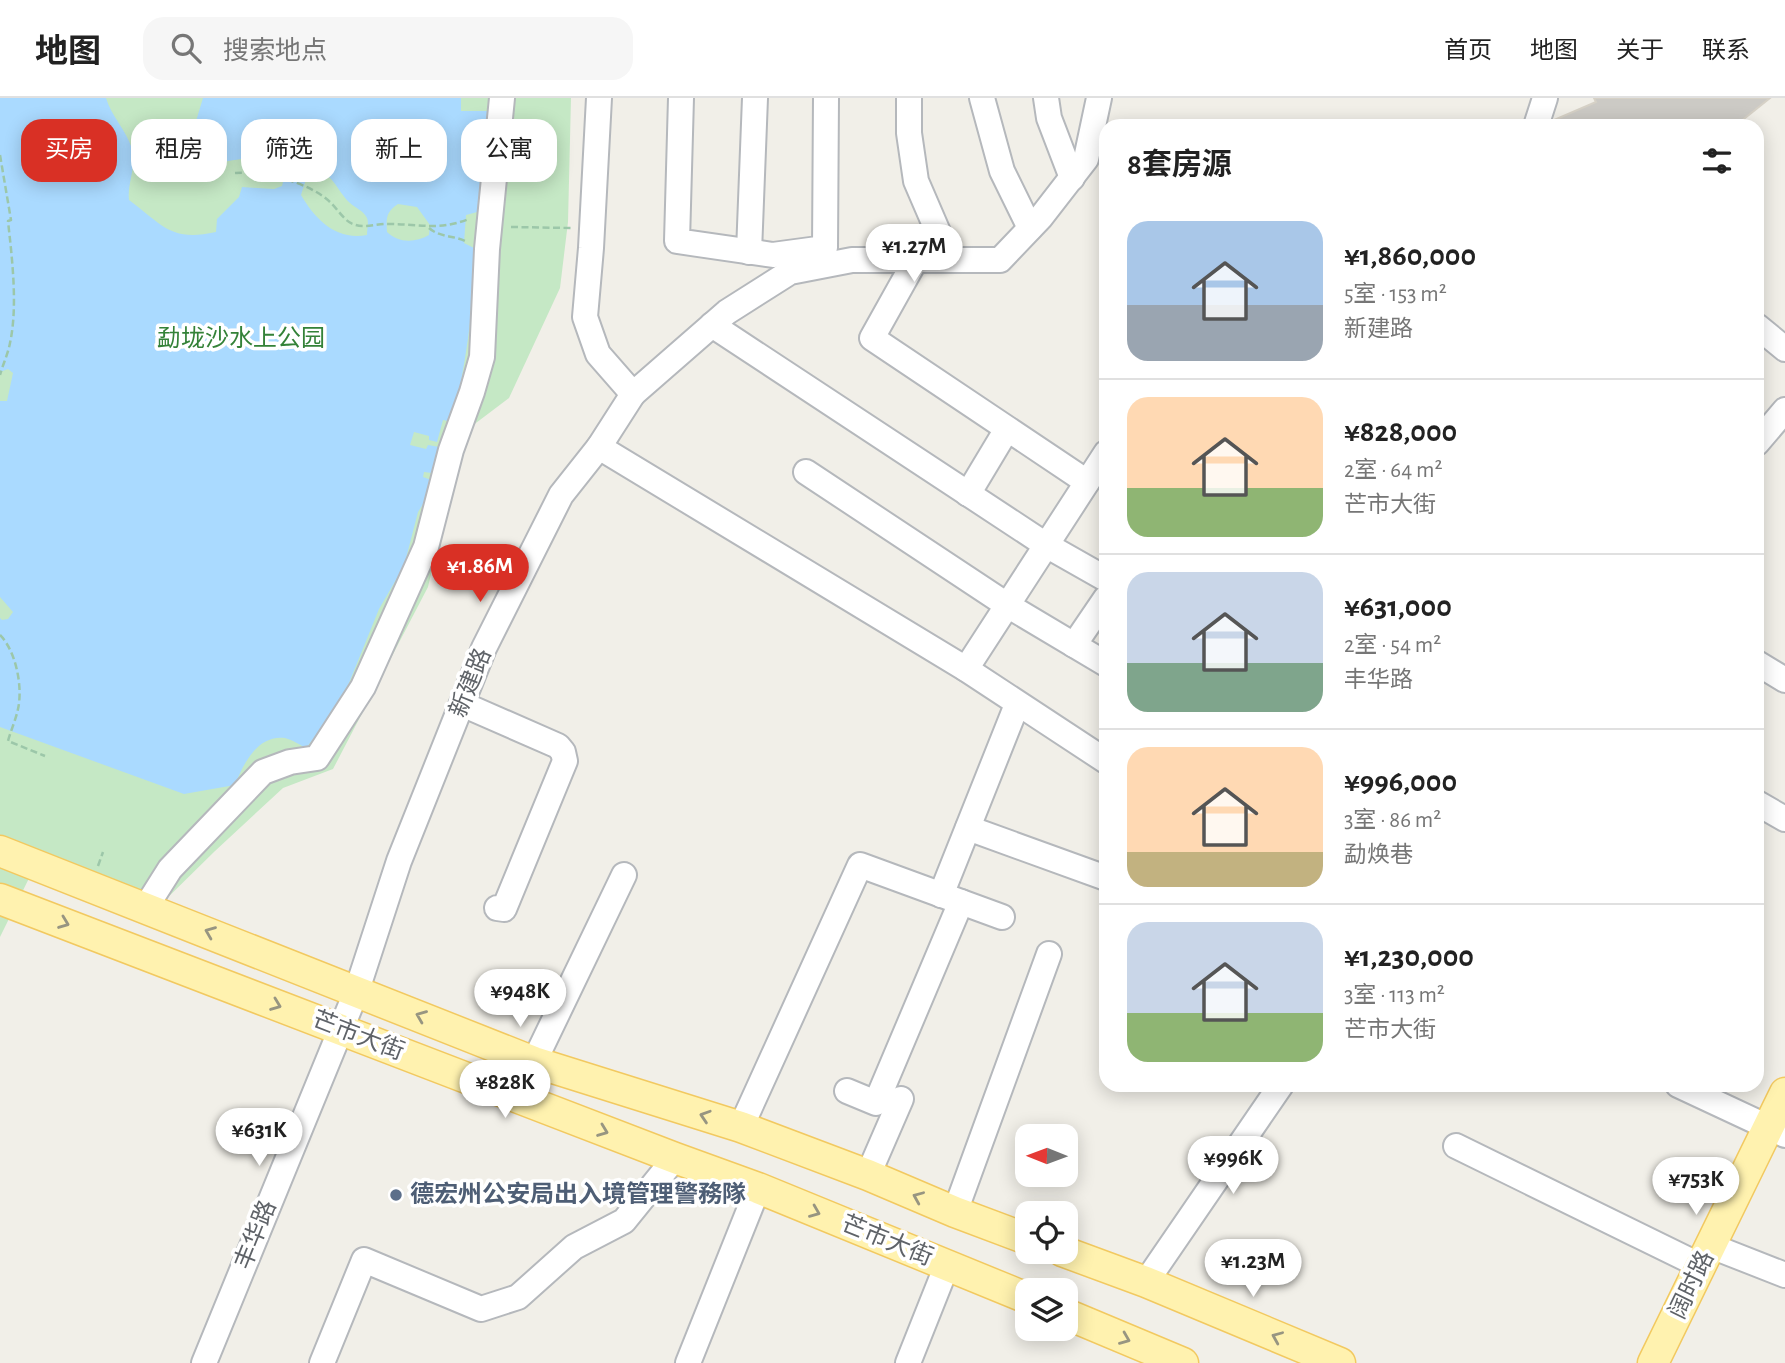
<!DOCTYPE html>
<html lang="zh">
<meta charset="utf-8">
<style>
:root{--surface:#fff;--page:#f6f6f6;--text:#222;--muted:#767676;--line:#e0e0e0;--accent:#d93025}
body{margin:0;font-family:"Alegreya Sans","Noto Sans SC",sans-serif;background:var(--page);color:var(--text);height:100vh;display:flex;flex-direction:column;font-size:26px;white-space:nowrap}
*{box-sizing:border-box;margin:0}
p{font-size:23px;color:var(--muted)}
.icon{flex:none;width:38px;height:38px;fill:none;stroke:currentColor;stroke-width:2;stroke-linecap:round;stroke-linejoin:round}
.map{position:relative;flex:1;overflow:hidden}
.side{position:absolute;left:1099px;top:21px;width:665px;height:973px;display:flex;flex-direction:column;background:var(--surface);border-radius:21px;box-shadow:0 4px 18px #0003}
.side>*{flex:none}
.hud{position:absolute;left:21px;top:21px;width:665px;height:63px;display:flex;gap:14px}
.needle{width:46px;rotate:271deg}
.tools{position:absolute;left:1015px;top:1026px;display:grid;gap:14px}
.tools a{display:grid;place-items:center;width:63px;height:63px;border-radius:14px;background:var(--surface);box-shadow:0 4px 18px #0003;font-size:35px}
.price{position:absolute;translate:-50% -60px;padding:0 16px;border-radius:24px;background:#fff;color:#222;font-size:23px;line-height:46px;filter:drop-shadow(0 2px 4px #0008)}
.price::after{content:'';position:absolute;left:50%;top:42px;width:21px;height:16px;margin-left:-10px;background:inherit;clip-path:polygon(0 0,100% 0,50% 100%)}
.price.current{background:var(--accent);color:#fff}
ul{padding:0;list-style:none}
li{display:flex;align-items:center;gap:21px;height:175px;padding:0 28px}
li+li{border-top:2px solid var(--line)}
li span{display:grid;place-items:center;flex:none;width:196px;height:140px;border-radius:21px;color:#555}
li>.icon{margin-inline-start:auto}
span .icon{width:84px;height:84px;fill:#fffc;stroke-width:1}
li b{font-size:30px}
h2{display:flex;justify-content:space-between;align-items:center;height:84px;padding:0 28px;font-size:30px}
.tag{padding:0 24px;border-radius:21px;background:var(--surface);box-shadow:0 4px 18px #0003;font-size:24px;line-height:63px}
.tag.current{background:var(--accent);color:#fff}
header{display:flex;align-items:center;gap:42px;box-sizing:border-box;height:98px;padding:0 35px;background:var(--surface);border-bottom:2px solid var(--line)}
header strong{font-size:33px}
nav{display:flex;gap:38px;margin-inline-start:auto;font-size:24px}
.search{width:490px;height:63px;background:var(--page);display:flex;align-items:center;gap:18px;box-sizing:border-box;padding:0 24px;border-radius:21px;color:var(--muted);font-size:26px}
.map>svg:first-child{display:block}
</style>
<header>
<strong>地图</strong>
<div class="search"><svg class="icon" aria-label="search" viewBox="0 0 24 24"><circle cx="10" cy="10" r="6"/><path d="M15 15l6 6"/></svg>搜索地点</div>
<nav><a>首页</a><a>地图</a><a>关于</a><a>联系</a></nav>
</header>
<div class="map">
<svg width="1785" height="1265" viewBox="0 0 1785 1265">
<rect width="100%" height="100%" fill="#f1efe8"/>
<polygon fill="#c5e8c5" points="0,0 571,0 568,124 560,190 509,300 464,334 428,489 333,671 283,690 215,753 155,812 38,762 0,839"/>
<path fill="#aadaff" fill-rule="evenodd" d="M0,0h106c5,18 21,33 26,51 5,17 -5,34 -3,51 34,25 41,42 87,32l1,-13 22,-22 3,-10 32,2 8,-3 3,-12c-12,-23 -43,-15 -64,-12l-15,-17 -10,-24 7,-23h258v13h28l-8,100 -15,4 -2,28 10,5c1,60 -9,116 -21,174l-10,-2 -6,22 -8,-2v-4l-15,-4 -4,13 16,4 2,-4 17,3 -6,26 -15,-2 -1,5 14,5 -19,30 -14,54 -25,43 -30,74 -24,41 -19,24c-6,-3 -13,-8 -21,-10 -27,-4 -42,26 -50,47l-51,9 -184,-67v-109l2,2 6,-1 5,-7 -13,-15v-196h7l6,-28 -5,-4 -8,3zM313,71c19,2 24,22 37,34 5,5 13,7 17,15 2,5 0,11 0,17 -31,6 -52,-16 -66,-40l8,-25zM398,106l19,3 13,18 -1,10c-14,8 -31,8 -42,-3 -1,-14 -1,-20 11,-28z"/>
<polygon fill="#cccac5" stroke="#d6d1c6" stroke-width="2" points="1594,0 1770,0 1735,28 1552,28 1554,22 1596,4"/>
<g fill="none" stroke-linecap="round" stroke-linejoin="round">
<defs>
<g id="minor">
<polyline points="681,0 677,143 773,157 825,150 826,0"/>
<polyline points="909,0 909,35 916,83 938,134"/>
<polyline points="982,0 1002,73 1030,130"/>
<polyline points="1046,0 1049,20 1072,80"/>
<polyline points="1536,28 1545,0"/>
<polyline points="749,154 755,0"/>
<polyline points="915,163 872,240 1087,384"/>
<polyline points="712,227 1046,447 1106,481"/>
<polyline points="1757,228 1785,251"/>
<polyline points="633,296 727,214 790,174 852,162 1000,162 1041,119 1086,61 1099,0"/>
<polyline points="1757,345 1785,312"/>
<polyline points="599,349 966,571 1106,663"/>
<polyline points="806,374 1007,507 1106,566"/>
<polyline points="968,396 1007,331"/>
<polyline points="1074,547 1106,500"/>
<polyline points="1757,565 1785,582"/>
<polyline points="966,571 1106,355"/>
<polyline points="462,606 558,648 563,654 565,663 504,811 497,810"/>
<polyline points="1757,705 1785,721"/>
<polyline points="968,730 1106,780"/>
<polyline points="941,797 1014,614"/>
<polyline points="146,809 170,771 263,674 290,664 317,660 363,589 426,449 451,352 472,294 482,259 487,151 502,0"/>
<polyline points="534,964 624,777"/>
<polyline points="1678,987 1785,1037"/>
<polyline points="847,993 876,1005 961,804"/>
<polyline points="741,1029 860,767 1002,819"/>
<polyline points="1456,1048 1701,1168"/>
<polyline points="868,1077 901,1001"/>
<polyline points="955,1114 1049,856"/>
<polyline points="1711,1148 1785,1177"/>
<polyline points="1146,1184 1281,987"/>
<polyline points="204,1265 357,892 399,763 484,550 561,397 599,349 633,296 598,256 585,219 591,150 599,0"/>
<polyline points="322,1265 364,1162 481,1211 518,1199 574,1149 624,1123 675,1060"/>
<polyline points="688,1265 758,1090"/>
<polyline points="908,1265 947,1167"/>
</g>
<g id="major">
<polyline points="0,753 534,964 741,1029 868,1077 955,1114 1027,1141"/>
<polyline points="0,801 675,1060 758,1090 1027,1200"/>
<polyline points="1062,1153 1146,1184 1340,1265"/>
<polyline points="1066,1216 1183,1265"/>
<polyline points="1653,1265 1785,995"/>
</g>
</defs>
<use href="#minor" stroke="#b5b8bc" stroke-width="28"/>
<use href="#major" stroke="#f2c960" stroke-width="33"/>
<g stroke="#9cc7a9" stroke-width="2.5" stroke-dasharray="7 3.5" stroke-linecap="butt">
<path d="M0,57l11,65 -3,1c4,37 10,85 2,122 -2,11 -7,21 -10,32"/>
<path d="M235,75c29,-2 74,9 95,29 7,6 14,19 23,22 12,5 25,-1 37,0 32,0 47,7 79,-5"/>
<polyline points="511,129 571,130"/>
<path d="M429,130c11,10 26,7 38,14"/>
<path d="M0,537c16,16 23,52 18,74 -2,10 -7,21 -10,32l37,15"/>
<polyline points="98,768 103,754"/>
</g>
<use href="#minor" stroke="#fff" stroke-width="24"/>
<use href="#major" stroke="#fff2af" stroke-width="30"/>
</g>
<defs><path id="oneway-chevron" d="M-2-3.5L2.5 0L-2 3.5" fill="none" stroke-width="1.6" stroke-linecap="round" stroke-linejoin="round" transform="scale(1.75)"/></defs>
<g stroke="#979581">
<use href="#oneway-chevron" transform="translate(64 825) rotate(21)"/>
<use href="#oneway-chevron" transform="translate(210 834) rotate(-158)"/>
<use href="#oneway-chevron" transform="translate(276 907) rotate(21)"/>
<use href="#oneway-chevron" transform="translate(421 918) rotate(-158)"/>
<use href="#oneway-chevron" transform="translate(705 1018) rotate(-162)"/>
<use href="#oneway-chevron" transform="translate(603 1033) rotate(21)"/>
<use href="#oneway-chevron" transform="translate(918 1099) rotate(-157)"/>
<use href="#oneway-chevron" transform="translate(815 1114) rotate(22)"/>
<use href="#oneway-chevron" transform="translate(1277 1239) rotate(-157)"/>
<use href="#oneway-chevron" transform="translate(1125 1241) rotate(22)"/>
</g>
<circle fill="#5c6f8a" stroke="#fff" stroke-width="2.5" cx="396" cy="1097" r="7"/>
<g text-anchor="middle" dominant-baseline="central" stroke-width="7" stroke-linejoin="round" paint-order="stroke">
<g font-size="24" fill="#348238" stroke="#fff">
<text x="241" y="241">勐垅沙水上公园</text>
</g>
<g font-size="24" fill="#5f6368" stroke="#fff">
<text transform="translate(471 585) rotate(-68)">新建路</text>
<text transform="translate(358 938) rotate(21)">芒市大街</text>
<text transform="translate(256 1137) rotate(-68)">丰华路</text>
<text transform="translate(887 1143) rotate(22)">芒市大街</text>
<text transform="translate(1692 1187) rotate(-64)">阔时路</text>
</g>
<g font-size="24" font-weight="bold" fill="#4e5e75" stroke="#fff" text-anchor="start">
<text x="410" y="1097">德宏州公安局出入境管理警務隊</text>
</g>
</g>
</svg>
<div class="tools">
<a><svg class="needle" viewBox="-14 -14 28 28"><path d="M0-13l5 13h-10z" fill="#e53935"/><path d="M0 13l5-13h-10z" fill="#767676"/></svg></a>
<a><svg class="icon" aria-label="locate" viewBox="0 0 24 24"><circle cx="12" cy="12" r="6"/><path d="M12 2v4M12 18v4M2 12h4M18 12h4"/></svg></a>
<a><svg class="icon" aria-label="layers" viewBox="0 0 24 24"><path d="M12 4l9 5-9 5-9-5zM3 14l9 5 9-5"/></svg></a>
</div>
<b class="price" style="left:914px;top:186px">¥1.27M</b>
<b class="price current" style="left:480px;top:506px">¥1.86M</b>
<b class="price" style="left:520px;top:931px">¥948K</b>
<b class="price" style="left:505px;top:1022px">¥828K</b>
<b class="price" style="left:259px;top:1070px">¥631K</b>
<b class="price" style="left:1233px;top:1098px">¥996K</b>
<b class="price" style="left:1696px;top:1119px">¥753K</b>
<b class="price" style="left:1253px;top:1201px">¥1.23M</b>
<div class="hud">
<a class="tag current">买房</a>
<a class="tag">租房</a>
<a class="tag">筛选</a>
<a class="tag">新上</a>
<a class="tag">公寓</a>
</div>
<section class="side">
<h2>8套房源<svg class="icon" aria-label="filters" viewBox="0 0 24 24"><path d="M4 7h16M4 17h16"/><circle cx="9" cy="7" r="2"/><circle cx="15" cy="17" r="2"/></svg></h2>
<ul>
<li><span style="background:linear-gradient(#a9c7e8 60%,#9aa5b1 0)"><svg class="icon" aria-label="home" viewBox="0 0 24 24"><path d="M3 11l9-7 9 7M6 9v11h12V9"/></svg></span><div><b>¥1,860,000</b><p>5室 · 153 m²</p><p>新建路</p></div></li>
<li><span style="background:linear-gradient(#ffd9b3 65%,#8fb573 0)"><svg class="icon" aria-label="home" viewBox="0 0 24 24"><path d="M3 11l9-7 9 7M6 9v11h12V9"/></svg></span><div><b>¥828,000</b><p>2室 · 64 m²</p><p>芒市大街</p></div></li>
<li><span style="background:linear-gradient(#c9d6e8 65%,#7fa58c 0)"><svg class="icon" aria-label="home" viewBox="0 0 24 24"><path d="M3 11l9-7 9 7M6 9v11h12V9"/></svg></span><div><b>¥631,000</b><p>2室 · 54 m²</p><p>丰华路</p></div></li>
<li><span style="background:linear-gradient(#ffd9b3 75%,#c2b280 0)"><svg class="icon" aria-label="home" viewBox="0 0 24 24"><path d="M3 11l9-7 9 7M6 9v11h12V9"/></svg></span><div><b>¥996,000</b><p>3室 · 86 m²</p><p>勐焕巷</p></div></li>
<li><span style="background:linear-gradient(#c9d6e8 65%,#8fb573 0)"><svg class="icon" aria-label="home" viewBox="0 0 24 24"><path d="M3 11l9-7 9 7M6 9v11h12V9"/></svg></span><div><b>¥1,230,000</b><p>3室 · 113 m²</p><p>芒市大街</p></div></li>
</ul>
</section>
</div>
